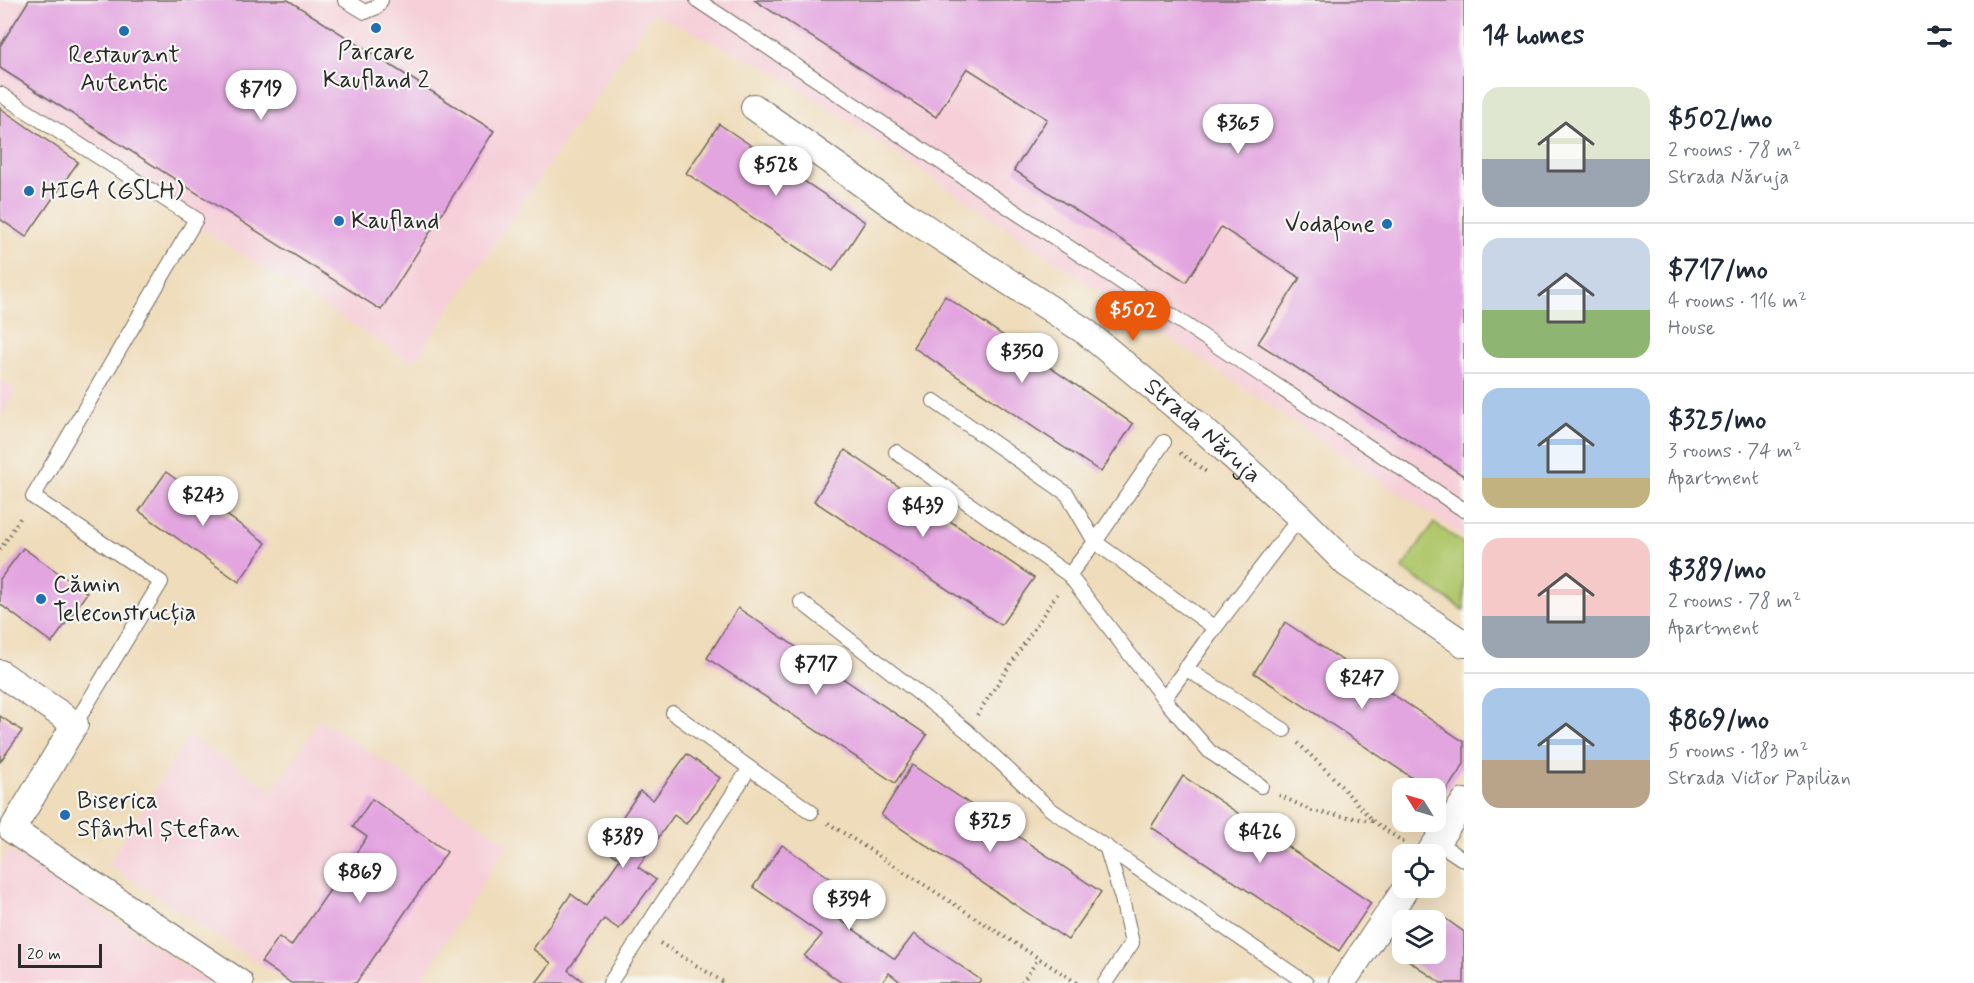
<!DOCTYPE html>
<meta charset="utf-8">
<style>
:root{--surface:#fff;--page:#f6f6f7;--text:#1f2937;--muted:#747a83;--line:#e0e1e3;--accent:#ea580c}
body{margin:0;font-family:Mynerve,sans-serif;background:var(--page);color:var(--text);height:100vh;display:flex;flex-direction:column;font-size:22px;white-space:nowrap}
*{box-sizing:border-box;margin:0}
p{font-size:20px;color:var(--muted)}
.icon{flex:none;width:33px;height:33px;fill:none;stroke:currentColor;stroke-width:2;stroke-linecap:round;stroke-linejoin:round}
.map{position:relative;flex:1;overflow:hidden}
.drawer{display:flex;flex-direction:column;background:var(--surface);width:510px}
.drawer>*{flex:none}
.needle{width:39px;rotate:307deg}
.controls{position:absolute;left:1392px;top:778px;display:grid;gap:12px}
.controls a{display:grid;place-items:center;width:54px;height:54px;border-radius:12px;background:var(--surface);box-shadow:0 6px 24px #0002;font-size:30px}
.scale{position:absolute;left:18px;bottom:15px;width:84px;box-sizing:border-box;padding-left:6px;border:3px solid #2b2b2b;border-top:0;font-size:16px;line-height:21px;white-space:nowrap;color:#2b2b2b;-webkit-text-stroke:4px #f6f6f2;paint-order:stroke}
.price{position:absolute;translate:-50% -51px;padding:0 14px;border-radius:21px;background:#fff;color:#222;font-size:20px;line-height:39px;filter:drop-shadow(0 2px 3px #0008)}
.price::after{content:'';position:absolute;left:50%;top:36px;width:18px;height:14px;margin-left:-9px;background:inherit;clip-path:polygon(0 0,100% 0,50% 100%)}
.price.on{background:var(--accent);color:#fff}
ul{padding:0;list-style:none}
li{display:flex;align-items:center;gap:18px;height:150px;padding:0 18px}
li+li{border-top:2px solid var(--line)}
li span{display:grid;place-items:center;flex:none;width:168px;height:120px;border-radius:18px;color:#555}
li>.icon{margin-inline-start:auto}
span .icon{width:72px;height:72px;fill:#fffc;stroke-width:1}
li b{font-size:26px}
h2{display:flex;justify-content:space-between;align-items:center;height:72px;padding:0 18px;font-size:26px}
main{display:flex;flex:1;min-height:0}
.map>svg:first-child{display:block}
</style>
<main>
<div class="map">
<svg width="1464" height="983" viewBox="0 0 1464 983">
<rect width="100%" height="100%" fill="#f6f6f2"/>
<filter id="ink" filterUnits="userSpaceOnUse"><feTurbulence type="fractalNoise" baseFrequency=".0167" numOctaves="2"/><feDisplacementMap in="SourceGraphic" scale="12" xChannelSelector="R" yChannelSelector="G"/><feConvolveMatrix kernelMatrix="1 2 1 2 8 2 1 2 1" color-interpolation-filters="sRGB"/></filter>
<filter id="wash" filterUnits="userSpaceOnUse"><feTurbulence type="fractalNoise" baseFrequency=".008" numOctaves="4" result="noise"/><feDisplacementMap in="SourceGraphic" scale="24" xChannelSelector="R" yChannelSelector="G"/><feGaussianBlur stdDeviation="1.35" result="paint"/><feColorMatrix in="noise" values="0 0 0 0 0 0 0 0 0 0 0 0 0 0 0 0 0 1.4 0 .05"/><feComposite in="paint" operator="in"/></filter>
<g filter="url(#wash)">
<rect width="100%" height="100%" fill="#efdcba"/>
<g fill="#f6cfd8">
<polygon points="0,0 1464,0 1464,537 774,71 652,13 413,363 0,101"/>
<polygon points="0,380 17,391 0,417"/>
<polygon points="320,719 508,843 419,983 289,983 108,864 189,736 273,791"/>
<polygon points="9,850 211,983 0,983 0,865"/>
</g>
<polygon fill="#b0c76c" stroke="#6e794c" stroke-width="1.5" points="1434,523 1464,544 1464,610 1402,569"/>
<g id="blocks">
<g fill="#e3a5e0">
<polygon points="29,0 288,0 494,131 381,310 0,68 0,46"/>
<polygon points="754,0 1464,0 1464,476 1258,343 1300,278 1221,227 1186,282 1014,170 1047,119 967,68 936,117"/>
<polygon points="0,108 78,162 26,237 0,219"/>
<polygon points="719,124 865,222 833,271 686,173"/>
<polygon points="945,296 1133,424 1101,472 913,347"/>
<polygon points="845,450 1034,578 1001,625 814,501"/>
<polygon points="166,472 266,543 239,582 139,511"/>
<polygon points="23,548 87,593 52,643 0,604 0,579"/>
<polygon points="738,608 927,735 895,783 707,658"/>
<polygon points="1285,622 1464,742 1464,764 1442,797 1436,793 1436,789 1429,789 1254,673"/>
<polygon points="0,716 22,731 0,762"/>
<polygon points="687,754 720,778 686,824 674,815 638,867 656,880 619,929 604,919 568,970 585,983 536,983 551,963 533,949 571,894 587,906 620,859 602,847 640,791 653,800"/>
<polygon points="912,765 1101,892 1068,940 881,815"/>
<polygon points="1183,776 1371,903 1339,951 1151,827"/>
<polygon points="372,799 447,852 356,983 291,983 261,962 279,937 291,946 367,837 353,827"/>
<polygon points="782,845 847,890 832,914 895,959 914,934 981,980 978,983 902,983 889,973 882,983 842,983 804,956 822,935 753,887"/>
<polygon points="1439,914 1464,932 1464,983 1441,983 1408,960 1412,954 1436,954 1436,920"/>
</g>
</g>
</g>
<g filter="url(#ink)">
<use href="#blocks" fill-opacity="0" stroke="#70695d" stroke-width="1.5"/>
<g fill="none" stroke-linecap="round" stroke-linejoin="round">
<defs>
<g id="lane">
<polyline points="345,0 365,12 377,7 381,0"/>
<polyline points="697,0 1464,510"/>
<polyline points="0,94 196,219 33,497 161,582 75,724"/>
<polyline points="934,401 1067,494 1095,542 1164,442"/>
<polyline points="896,452 1069,575"/>
<polyline points="801,602 966,730 1050,809 1306,983"/>
<polyline points="1185,668 1284,730"/>
<polyline points="1164,699 1215,628"/>
<polyline points="673,713 811,812"/>
<polyline points="1261,786 1210,752 1164,699 1069,575 1095,542 1215,628 1300,517"/>
<polyline points="1437,842 1464,860"/>
<polyline points="610,983 749,769"/>
<polyline points="1105,983 1132,943 1122,899 1106,846"/>
</g>
<g id="street">
<path id="s1" d="M754,107l152,108 180,117 112,93 102,92 47,47 117,80"/>
<polyline points="0,673 75,724 12,830 240,983"/>
<polyline points="1428,855 1464,802"/>
<polyline points="1342,983 1406,888"/>
</g>
</defs>
<use href="#lane" stroke="#70695d" stroke-width="16"/>
<use href="#street" stroke="#70695d" stroke-width="28"/>
<g stroke="#70695d" stroke-width="4" stroke-dasharray="1.5 4.5" stroke-linecap="butt">
<polyline points="1180,453 1208,473"/>
<polyline points="0,550 22,515"/>
<polyline points="977,715 1057,594"/>
<polyline points="1298,743 1331,775 1373,821 1406,844"/>
<polyline points="1279,795 1312,811 1372,821"/>
<polyline points="828,823 1077,983"/>
<polyline points="660,943 725,983"/>
<polyline points="1022,983 1038,959"/>
</g>
<use href="#lane" stroke="#fff" stroke-width="14"/>
<use href="#street" stroke="#fff" stroke-width="26"/>
</g>
</g>
<g fill="#1f6fb2" stroke="#f6f6f2" stroke-width="2">
<circle cx="376" cy="28" r="6"/>
<circle cx="124" cy="31" r="6"/>
<circle cx="29" cy="191" r="6"/>
<circle cx="339" cy="221" r="6"/>
<circle cx="1387" cy="224" r="6"/>
<circle cx="41" cy="599" r="6"/>
<circle cx="65" cy="815" r="6"/>
</g>
<g text-anchor="middle" dominant-baseline="central" stroke-width="4.5" stroke-linejoin="round" paint-order="stroke">
<g font-size="24" fill="#2b2b2b" stroke="#f6f6f2" text-anchor="start">
<text x="376" y="52" text-anchor="middle">Parcare<tspan x="376" dy="28">Kaufland 2</tspan></text>
<text x="124" y="55" text-anchor="middle">Restaurant<tspan x="124" dy="28">Autentic</tspan></text>
<text x="41" y="191">HIGA (GSLH)</text>
<text x="351" y="221">Kaufland</text>
<text x="1375" y="224" text-anchor="end">Vodafone</text>
<text x="53" y="585">Cămin<tspan x="53" dy="28">Teleconstrucția</tspan></text>
<text x="77" y="801">Biserica<tspan x="77" dy="28">Sfântul Ștefan</tspan></text>
</g>
<g font-size="24" fill="#2b2b2b" stroke="#f6f6f2">
<text stroke="none"><textPath href="#s1" startOffset="554">Strada Năruja</textPath></text>
</g>
</g>
</svg>
<div class="controls">
<a><svg class="needle" viewBox="-14 -14 28 28"><path d="M0-13l5 13h-10z" fill="#e53935"/><path d="M0 13l5-13h-10z" fill="#747a83"/></svg></a>
<a><svg class="icon" aria-label="locate" viewBox="0 0 24 24"><circle cx="12" cy="12" r="6"/><path d="M12 2v4M12 18v4M2 12h4M18 12h4"/></svg></a>
<a><svg class="icon" aria-label="layers" viewBox="0 0 24 24"><path d="M12 4l9 5-9 5-9-5zM3 14l9 5 9-5"/></svg></a>
</div>
<div class="scale">20 m</div>
<b class="price" style="left:261px;top:121px">$719</b>
<b class="price" style="left:1238px;top:155px">$365</b>
<b class="price" style="left:776px;top:197px">$528</b>
<b class="price on" style="left:1133px;top:342px">$502</b>
<b class="price" style="left:1022px;top:384px">$350</b>
<b class="price" style="left:203px;top:527px">$243</b>
<b class="price" style="left:923px;top:538px">$439</b>
<b class="price" style="left:816px;top:696px">$717</b>
<b class="price" style="left:1362px;top:710px">$247</b>
<b class="price" style="left:990px;top:853px">$325</b>
<b class="price" style="left:1260px;top:864px">$426</b>
<b class="price" style="left:623px;top:869px">$389</b>
<b class="price" style="left:360px;top:904px">$869</b>
<b class="price" style="left:849px;top:931px">$394</b>
</div>
<section class="drawer">
<h2>14 homes<svg class="icon" aria-label="filters" viewBox="0 0 24 24"><path d="M4 7h16M4 17h16"/><circle cx="9" cy="7" r="2"/><circle cx="15" cy="17" r="2"/></svg></h2>
<ul>
<li><span style="background:linear-gradient(#dfe7d0 60%,#9aa5b1 0)"><svg class="icon" aria-label="home" viewBox="0 0 24 24"><path d="M3 11l9-7 9 7M6 9v11h12V9"/></svg></span><div><b>$502/mo</b><p>2 rooms · 78 m²</p><p>Strada Năruja</p></div></li>
<li><span style="background:linear-gradient(#c9d6e8 60%,#8fb573 0)"><svg class="icon" aria-label="home" viewBox="0 0 24 24"><path d="M3 11l9-7 9 7M6 9v11h12V9"/></svg></span><div><b>$717/mo</b><p>4 rooms · 116 m²</p><p>House</p></div></li>
<li><span style="background:linear-gradient(#a9c7e8 75%,#c2b280 0)"><svg class="icon" aria-label="home" viewBox="0 0 24 24"><path d="M3 11l9-7 9 7M6 9v11h12V9"/></svg></span><div><b>$325/mo</b><p>3 rooms · 74 m²</p><p>Apartment</p></div></li>
<li><span style="background:linear-gradient(#f6c9c9 65%,#9aa5b1 0)"><svg class="icon" aria-label="home" viewBox="0 0 24 24"><path d="M3 11l9-7 9 7M6 9v11h12V9"/></svg></span><div><b>$389/mo</b><p>2 rooms · 78 m²</p><p>Apartment</p></div></li>
<li><span style="background:linear-gradient(#a9c7e8 60%,#b9a48a 0)"><svg class="icon" aria-label="home" viewBox="0 0 24 24"><path d="M3 11l9-7 9 7M6 9v11h12V9"/></svg></span><div><b>$869/mo</b><p>5 rooms · 183 m²</p><p>Strada Victor Papilian</p></div></li>
</ul>
</section>
</main>
